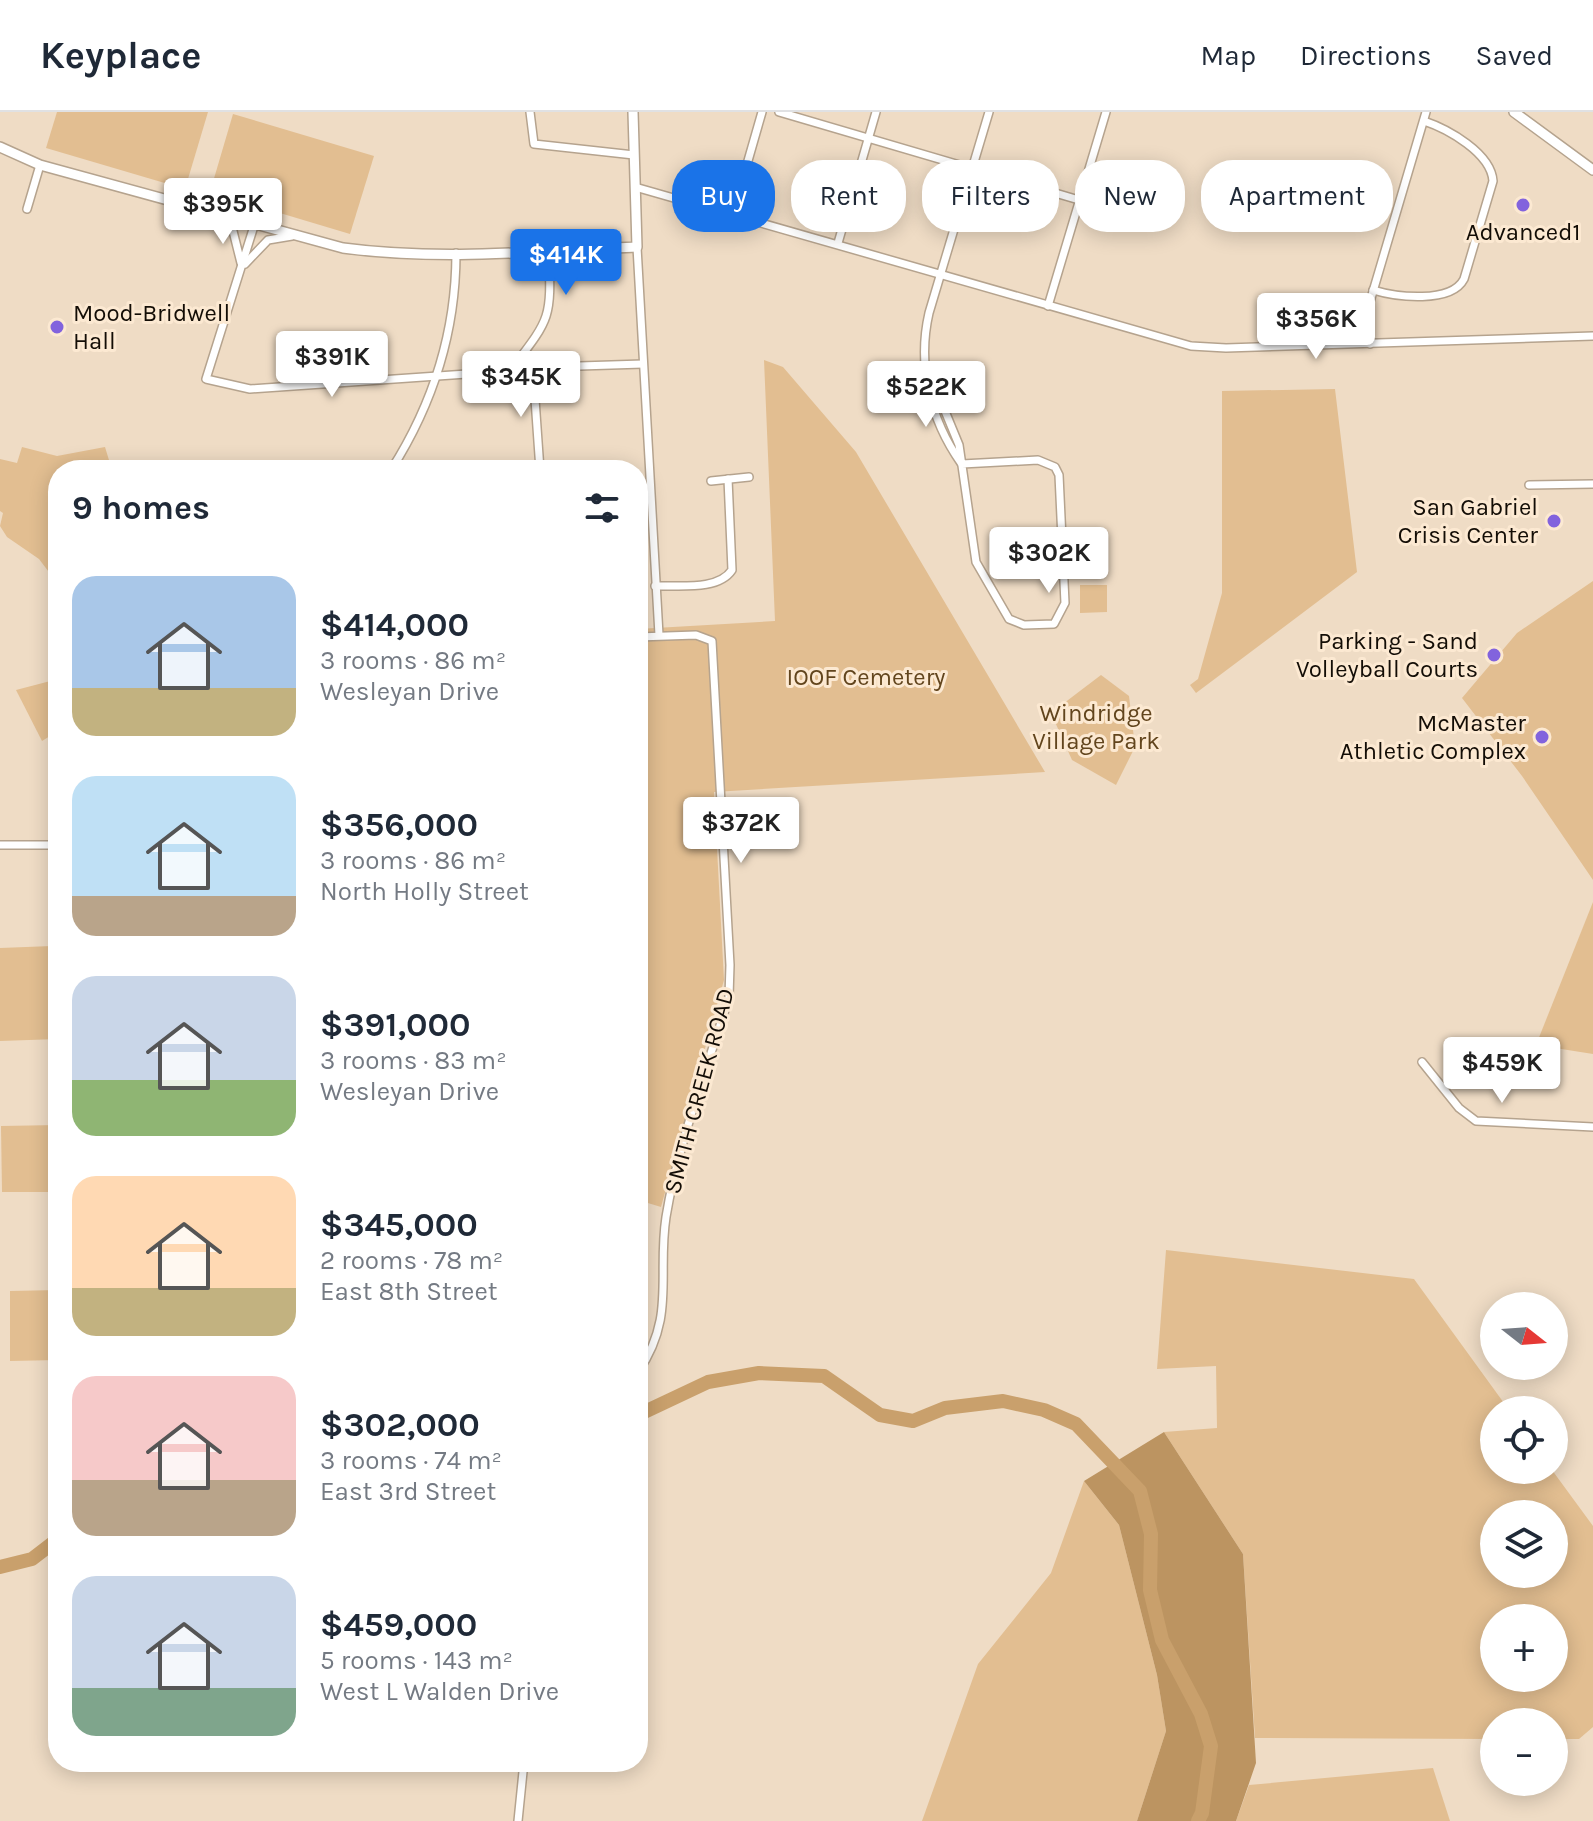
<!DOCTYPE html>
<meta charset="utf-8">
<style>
:root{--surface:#fff;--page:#f6f6f7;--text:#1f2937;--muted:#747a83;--line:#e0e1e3;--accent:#1a73e8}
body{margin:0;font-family:Karla,sans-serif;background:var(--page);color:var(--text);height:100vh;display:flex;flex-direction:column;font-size:30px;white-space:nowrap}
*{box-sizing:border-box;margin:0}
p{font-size:26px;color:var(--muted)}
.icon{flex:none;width:44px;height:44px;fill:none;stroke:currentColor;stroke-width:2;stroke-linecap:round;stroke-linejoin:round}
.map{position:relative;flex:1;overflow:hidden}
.side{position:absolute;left:48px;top:348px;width:600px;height:1312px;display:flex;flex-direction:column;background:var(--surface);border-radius:32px;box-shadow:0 4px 20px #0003}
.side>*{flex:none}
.banner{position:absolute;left:672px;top:48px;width:760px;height:72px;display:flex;gap:16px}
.needle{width:52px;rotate:107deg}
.buttons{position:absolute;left:1480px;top:1180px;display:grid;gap:16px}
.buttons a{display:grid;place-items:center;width:88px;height:88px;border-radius:50%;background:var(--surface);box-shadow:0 4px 20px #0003;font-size:40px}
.price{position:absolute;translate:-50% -68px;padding:0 18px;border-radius:8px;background:#fff;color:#222;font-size:26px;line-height:52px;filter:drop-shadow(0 2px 4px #0008)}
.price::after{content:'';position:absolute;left:50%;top:48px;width:24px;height:18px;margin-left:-12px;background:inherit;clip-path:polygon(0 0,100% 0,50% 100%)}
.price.active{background:var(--accent);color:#fff}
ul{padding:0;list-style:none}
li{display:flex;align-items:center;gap:24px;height:200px;padding:0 24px}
li span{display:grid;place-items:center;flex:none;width:224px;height:160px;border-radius:24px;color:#555}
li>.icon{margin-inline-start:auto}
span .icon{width:96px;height:96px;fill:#fffc;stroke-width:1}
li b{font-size:34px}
h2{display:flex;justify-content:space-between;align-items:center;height:96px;padding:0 24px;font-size:34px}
.tag{padding:0 28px;border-radius:32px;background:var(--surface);box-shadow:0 4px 20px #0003;font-size:28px;line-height:72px}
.tag.active{background:var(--accent);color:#fff}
header{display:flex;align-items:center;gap:48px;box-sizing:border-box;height:112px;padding:0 40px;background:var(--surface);border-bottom:2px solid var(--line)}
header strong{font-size:38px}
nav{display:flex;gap:44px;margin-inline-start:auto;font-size:28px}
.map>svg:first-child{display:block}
</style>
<header>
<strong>Keyplace</strong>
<nav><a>Map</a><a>Directions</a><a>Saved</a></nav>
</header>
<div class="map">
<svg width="1593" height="1709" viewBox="0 0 1593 1709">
<rect width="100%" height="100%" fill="#efdcc5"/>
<g fill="#e2be91" fill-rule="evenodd">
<polygon points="57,0 208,0 185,77 46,36"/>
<polygon points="233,2 374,44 350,122 210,80"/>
<polygon points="764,248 783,255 856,340 1045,660 714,680 724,868 661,1095 638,1088 638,517 775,509"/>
<polygon points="1335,277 1357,460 1196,581 1190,573 1198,567 1222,481 1222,279"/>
<polygon points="22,335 57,344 105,335 112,358 58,358 58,472 39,447 7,425 0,414 3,401 0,399 0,347 17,351"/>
<polygon points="1593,469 1593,768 1522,664 1462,586 1517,521"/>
<polygon points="1080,473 1107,473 1107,500 1080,501"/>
<polygon points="1101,563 1129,584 1135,635 1116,673 1072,648 1051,601"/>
<polygon points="58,567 58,619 42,629 16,578"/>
<polygon points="51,778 58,778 58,927 0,929 0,836 52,834"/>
<polygon points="1593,790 1593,942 1536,933"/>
<polygon points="58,1013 58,1080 2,1080 1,1014"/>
<path d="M1166,1138l248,29 95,131h-15v60h58l41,56v201l-14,12h-25v-17h-60v17l-239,-1 -12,-184 -79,-122 53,-4 -1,-62 -59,3zM1494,1402h60v60h-60zM1494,1506h60v60h-60z"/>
<polygon points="58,1178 58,1248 10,1249 10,1179"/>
<polygon points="1084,1369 1119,1413 1157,1563 1166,1619 1137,1709 922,1709 978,1552 1051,1461"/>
<polygon points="1433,1656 1450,1709 1236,1709 1249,1673"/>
</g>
<polygon fill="#bc9461" points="1164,1320 1243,1442 1256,1651 1236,1709 1137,1709 1166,1619 1157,1563 1119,1413 1084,1369"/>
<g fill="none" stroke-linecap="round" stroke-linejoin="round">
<g stroke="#c9a06c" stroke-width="14">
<polyline points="638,1303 708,1270 759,1261 824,1264 880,1303 913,1309 945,1296 1003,1289 1044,1298 1076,1312 1140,1379 1151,1422 1150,1478 1162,1528 1201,1602 1211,1634 1202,1701 1198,1709"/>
<polyline points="0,1455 32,1447 58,1427"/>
</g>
<defs>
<g id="minor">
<polyline points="530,0 534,32 634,43"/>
<polyline points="779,0 1079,88"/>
<polyline points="635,75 1191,234 1226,236 1593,224"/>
<polyline points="27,97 40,53"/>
<polyline points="733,101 762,0"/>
<polyline points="219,105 232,115 241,151"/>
<path d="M254,114l-48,153 44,10 260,-18c42,-55 41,-51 39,-121"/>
<polyline points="838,131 876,0"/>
<polyline points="637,135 659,523"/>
<polyline points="245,152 268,128 292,124"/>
<path d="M1373,178c23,7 78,14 91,-11l29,-98c-2,-28 -45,-52 -69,-60"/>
<polyline points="1048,194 1106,0"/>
<polyline points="1370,232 1369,193 1426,0"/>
<polyline points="928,269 938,282 959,333 976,450 1009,507 1024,513 1054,512 1065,491 1059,363 1055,355 1038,348 962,352"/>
<polyline points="885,285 899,276 928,269"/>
<path d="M961,351c-31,-44 -44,-98 -32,-150l60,-201"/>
<path d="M391,358c42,-66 65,-139 65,-217"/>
<polyline points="540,358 534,273 537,259 548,255 643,252"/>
<polyline points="711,369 749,365"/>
<polyline points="1529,373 1593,372"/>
<path d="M655,474c24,-1 63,5 77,-16l-4,-91"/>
<path d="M638,525l58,-2 16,6 18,324 -1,32c-22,72 -51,146 -63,220 -9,58 10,100 -28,155"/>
<polyline points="0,733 58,733"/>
<polyline points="1422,950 1459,996 1476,1009 1593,1015"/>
<polyline points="518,1709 524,1650"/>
</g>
<g id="tertiary">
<polyline points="1514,0 1593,58"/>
<path d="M0,35l40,18 303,83c97,13 197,3 294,-1l-4,-135"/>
</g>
</defs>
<use href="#minor" stroke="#b5a38e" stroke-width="10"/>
<use href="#tertiary" stroke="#b5a38e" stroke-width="12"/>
<use href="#minor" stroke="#fff" stroke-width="7"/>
<use href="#tertiary" stroke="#fff" stroke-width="9"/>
</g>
<g fill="#8263dd" stroke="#fce9d2" stroke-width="3">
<circle cx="1523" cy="93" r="8"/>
<circle cx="57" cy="215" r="8"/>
<circle cx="1554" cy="409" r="8"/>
<circle cx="1494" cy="543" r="8"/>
<circle cx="1542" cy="625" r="8"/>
</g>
<g text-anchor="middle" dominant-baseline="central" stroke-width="6" stroke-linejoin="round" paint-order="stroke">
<g font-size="24" fill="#130d06" stroke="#fce9d2" text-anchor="end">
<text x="1523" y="120" text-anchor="middle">Advanced1</text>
<text x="73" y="201" text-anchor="start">Mood-Bridwell<tspan x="73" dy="28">Hall</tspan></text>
<text x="1538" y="395">San Gabriel<tspan x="1538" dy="28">Crisis Center</tspan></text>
<text x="1478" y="529">Parking - Sand<tspan x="1478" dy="28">Volleyball Courts</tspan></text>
<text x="1526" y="611">McMaster<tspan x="1526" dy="28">Athletic Complex</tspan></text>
</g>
<g font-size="24" fill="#62451d" stroke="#fce9d2">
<text x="866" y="565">IOOF Cemetery</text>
<text x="1096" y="601">Windridge<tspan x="1096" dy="28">Village Park</tspan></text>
</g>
<g font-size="24" fill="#130d06" stroke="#fce9d2">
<text transform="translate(699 979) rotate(-75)">SMITH CREEK ROAD</text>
</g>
</g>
</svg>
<div class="buttons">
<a><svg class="needle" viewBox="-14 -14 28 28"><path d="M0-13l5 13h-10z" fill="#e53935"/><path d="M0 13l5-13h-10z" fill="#747a83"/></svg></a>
<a><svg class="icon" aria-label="locate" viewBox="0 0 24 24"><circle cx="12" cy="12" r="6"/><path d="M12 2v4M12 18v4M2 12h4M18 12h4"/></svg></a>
<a><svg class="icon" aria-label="layers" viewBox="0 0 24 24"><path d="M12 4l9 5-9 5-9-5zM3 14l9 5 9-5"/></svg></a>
<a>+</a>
<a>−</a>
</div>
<b class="price" style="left:223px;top:134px">$395K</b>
<b class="price active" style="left:566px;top:185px">$414K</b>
<b class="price" style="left:1316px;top:249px">$356K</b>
<b class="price" style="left:332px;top:287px">$391K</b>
<b class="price" style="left:521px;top:307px">$345K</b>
<b class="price" style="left:926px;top:317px">$522K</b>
<b class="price" style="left:1049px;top:483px">$302K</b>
<b class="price" style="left:741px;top:753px">$372K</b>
<b class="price" style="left:1502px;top:993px">$459K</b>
<div class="banner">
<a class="tag active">Buy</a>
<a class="tag">Rent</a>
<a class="tag">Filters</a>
<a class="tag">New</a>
<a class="tag">Apartment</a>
</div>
<section class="side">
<h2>9 homes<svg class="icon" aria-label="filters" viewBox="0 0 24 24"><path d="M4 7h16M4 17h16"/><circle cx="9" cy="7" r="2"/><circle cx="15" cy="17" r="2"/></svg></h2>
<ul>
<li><span style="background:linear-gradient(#a9c7e8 70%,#c2b280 0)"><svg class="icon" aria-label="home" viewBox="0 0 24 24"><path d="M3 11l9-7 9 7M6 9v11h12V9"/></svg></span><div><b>$414,000</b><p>3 rooms · 86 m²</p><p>Wesleyan Drive</p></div></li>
<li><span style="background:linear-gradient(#bfe0f5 75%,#b9a48a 0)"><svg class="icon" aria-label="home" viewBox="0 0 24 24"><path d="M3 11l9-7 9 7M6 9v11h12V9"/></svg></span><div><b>$356,000</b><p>3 rooms · 86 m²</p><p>North Holly Street</p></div></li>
<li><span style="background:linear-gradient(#c9d6e8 65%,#8fb573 0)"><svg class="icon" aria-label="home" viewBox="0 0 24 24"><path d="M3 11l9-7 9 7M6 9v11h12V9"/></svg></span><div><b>$391,000</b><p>3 rooms · 83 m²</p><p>Wesleyan Drive</p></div></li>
<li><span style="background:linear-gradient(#ffd9b3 70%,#c2b280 0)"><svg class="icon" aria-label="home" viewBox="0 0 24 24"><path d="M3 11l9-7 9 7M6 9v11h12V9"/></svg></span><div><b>$345,000</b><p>2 rooms · 78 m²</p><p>East 8th Street</p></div></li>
<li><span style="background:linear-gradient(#f6c9c9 65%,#b9a48a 0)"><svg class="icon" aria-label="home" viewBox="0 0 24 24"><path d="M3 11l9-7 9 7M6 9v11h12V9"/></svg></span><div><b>$302,000</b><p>3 rooms · 74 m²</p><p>East 3rd Street</p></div></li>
<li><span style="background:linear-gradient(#c9d6e8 70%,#7fa58c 0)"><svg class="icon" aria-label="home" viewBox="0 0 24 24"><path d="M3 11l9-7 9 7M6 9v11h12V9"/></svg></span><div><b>$459,000</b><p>5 rooms · 143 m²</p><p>West L Walden Drive</p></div></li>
</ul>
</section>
</div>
